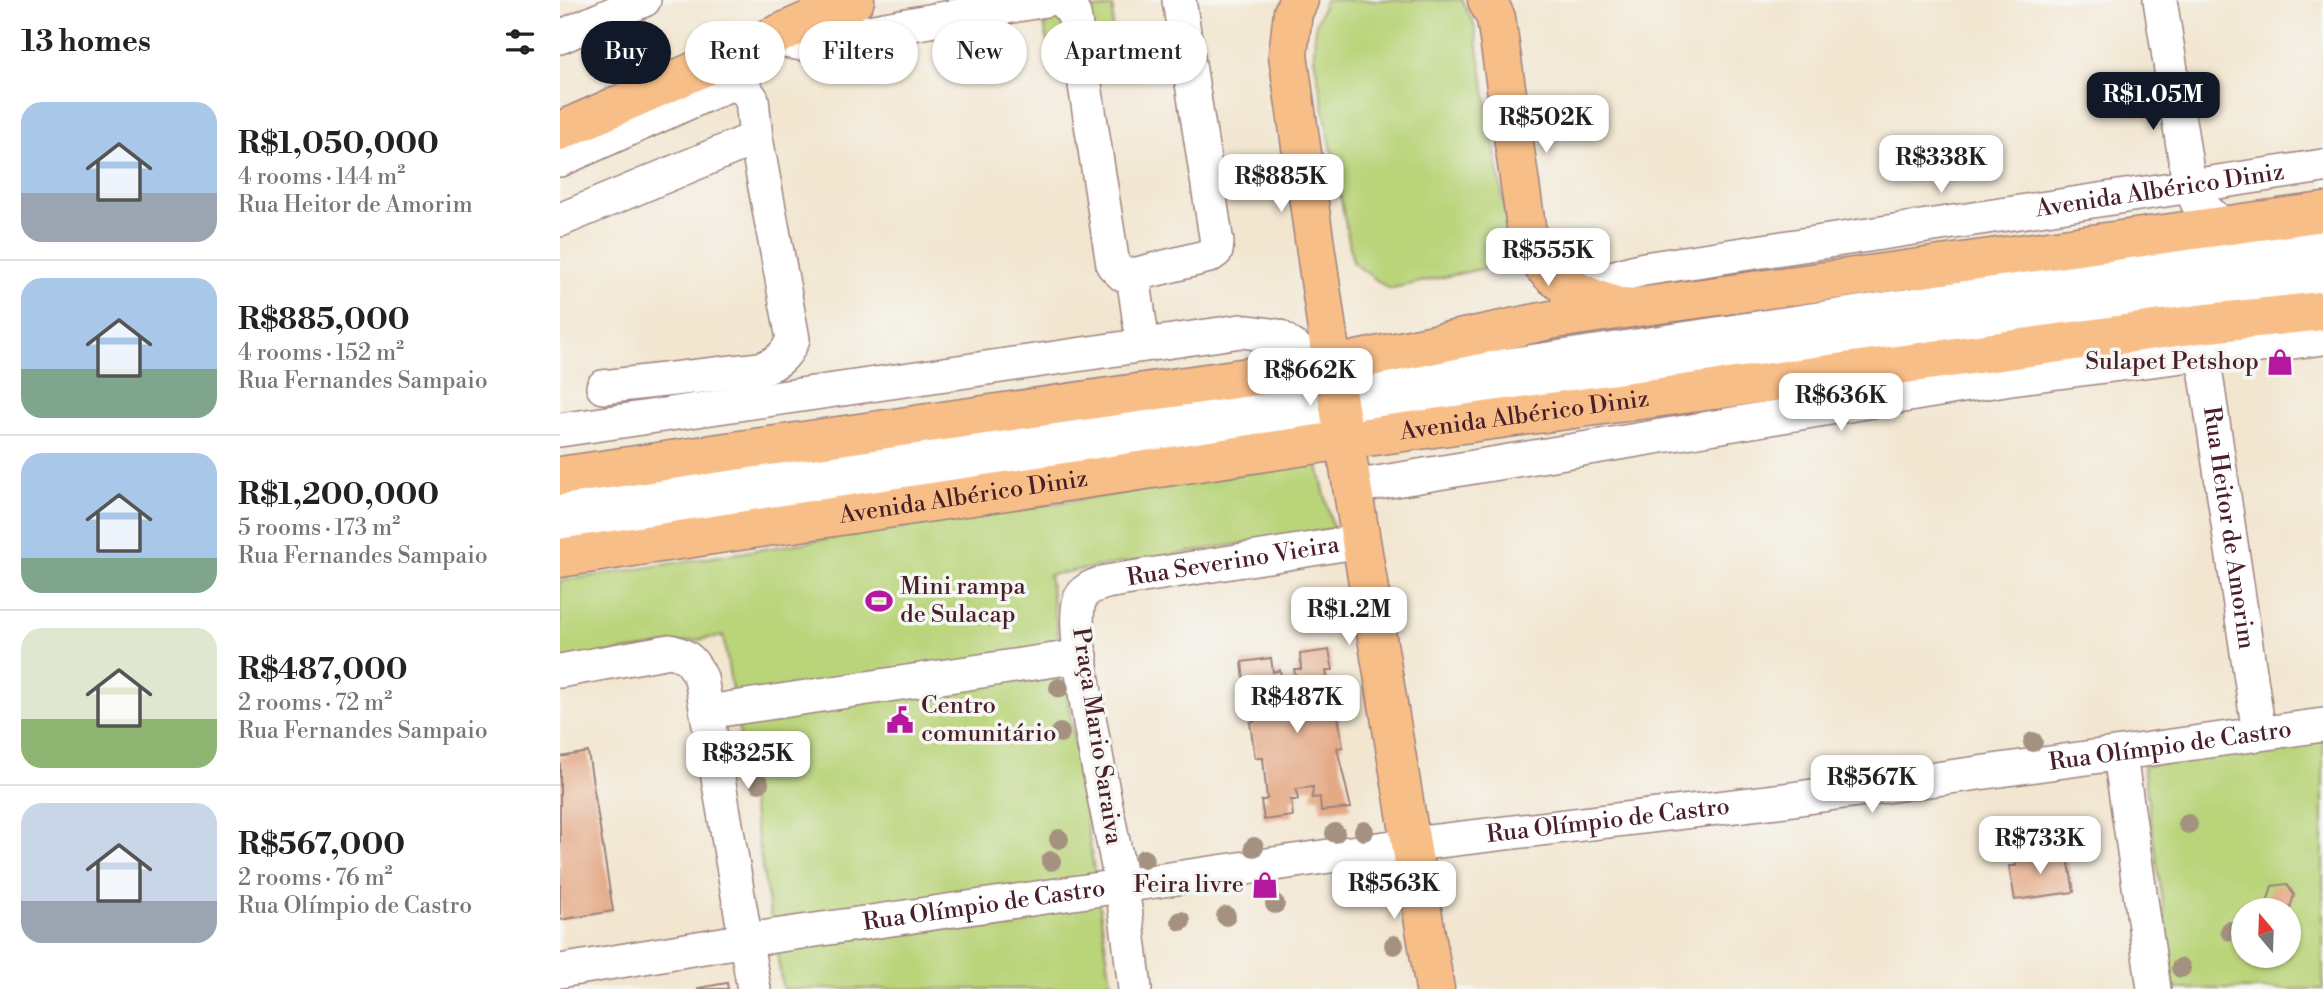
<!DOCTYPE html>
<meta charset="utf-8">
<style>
:root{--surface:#fff;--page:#f2f2f2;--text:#222;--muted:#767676;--line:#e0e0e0;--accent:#111827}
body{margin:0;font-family:"Libre Bodoni",serif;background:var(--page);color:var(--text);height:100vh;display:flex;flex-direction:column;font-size:26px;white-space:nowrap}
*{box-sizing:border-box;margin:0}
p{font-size:23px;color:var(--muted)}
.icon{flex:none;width:38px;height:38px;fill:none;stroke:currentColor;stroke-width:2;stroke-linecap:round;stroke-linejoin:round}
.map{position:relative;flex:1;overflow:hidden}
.side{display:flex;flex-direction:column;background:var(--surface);width:560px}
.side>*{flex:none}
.guide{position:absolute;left:21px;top:21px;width:665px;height:63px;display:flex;gap:14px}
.needle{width:46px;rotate:341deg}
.buttons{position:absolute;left:1671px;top:898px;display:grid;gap:14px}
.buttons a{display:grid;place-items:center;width:70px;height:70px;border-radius:50%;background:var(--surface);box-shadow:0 2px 5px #0004;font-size:35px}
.price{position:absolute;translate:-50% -60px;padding:0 16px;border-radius:14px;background:#fff;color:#222;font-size:23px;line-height:46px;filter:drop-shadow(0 2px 4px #0008)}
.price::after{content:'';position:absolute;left:50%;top:42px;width:21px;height:16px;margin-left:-10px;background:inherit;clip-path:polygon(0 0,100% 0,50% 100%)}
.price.selected{background:var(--accent);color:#fff}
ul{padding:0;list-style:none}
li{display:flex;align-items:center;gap:21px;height:175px;padding:0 21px}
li+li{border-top:2px solid var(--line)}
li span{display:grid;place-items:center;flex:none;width:196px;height:140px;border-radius:21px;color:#555}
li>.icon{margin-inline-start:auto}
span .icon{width:84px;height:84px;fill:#fffc;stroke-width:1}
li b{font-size:30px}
h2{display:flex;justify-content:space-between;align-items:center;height:84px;padding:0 21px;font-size:30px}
.chip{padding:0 24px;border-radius:32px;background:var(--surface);box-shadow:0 2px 5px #0004;font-size:24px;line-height:63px}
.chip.selected{background:var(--accent);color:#fff}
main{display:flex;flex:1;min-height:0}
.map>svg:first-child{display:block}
</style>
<main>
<section class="side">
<h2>13 homes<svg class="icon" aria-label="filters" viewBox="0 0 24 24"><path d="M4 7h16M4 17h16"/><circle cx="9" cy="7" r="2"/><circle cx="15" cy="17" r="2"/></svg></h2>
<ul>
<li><span style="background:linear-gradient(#a9c7e8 65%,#9aa5b1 0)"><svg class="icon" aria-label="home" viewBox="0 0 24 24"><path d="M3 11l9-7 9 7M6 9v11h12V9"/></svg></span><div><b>R$1,050,000</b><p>4 rooms · 144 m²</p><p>Rua Heitor de Amorim</p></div></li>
<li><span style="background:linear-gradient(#a9c7e8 65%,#7fa58c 0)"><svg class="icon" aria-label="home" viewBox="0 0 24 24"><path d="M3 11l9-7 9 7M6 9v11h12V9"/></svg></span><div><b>R$885,000</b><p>4 rooms · 152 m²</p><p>Rua Fernandes Sampaio</p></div></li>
<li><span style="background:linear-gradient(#a9c7e8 75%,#7fa58c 0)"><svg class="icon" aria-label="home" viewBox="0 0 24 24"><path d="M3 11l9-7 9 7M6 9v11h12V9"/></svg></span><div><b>R$1,200,000</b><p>5 rooms · 173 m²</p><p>Rua Fernandes Sampaio</p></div></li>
<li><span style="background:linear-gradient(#dfe7d0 65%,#8fb573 0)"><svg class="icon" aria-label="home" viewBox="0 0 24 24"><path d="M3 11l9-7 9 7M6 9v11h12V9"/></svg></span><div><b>R$487,000</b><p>2 rooms · 72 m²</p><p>Rua Fernandes Sampaio</p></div></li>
<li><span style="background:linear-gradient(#c9d6e8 70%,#9aa5b1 0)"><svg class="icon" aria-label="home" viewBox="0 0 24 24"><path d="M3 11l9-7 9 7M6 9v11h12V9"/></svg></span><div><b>R$567,000</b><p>2 rooms · 76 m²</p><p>Rua Olímpio de Castro</p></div></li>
</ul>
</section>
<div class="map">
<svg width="1763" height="989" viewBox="0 0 1763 989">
<rect width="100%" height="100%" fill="#f6f6f2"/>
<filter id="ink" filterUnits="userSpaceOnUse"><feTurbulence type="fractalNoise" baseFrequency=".0143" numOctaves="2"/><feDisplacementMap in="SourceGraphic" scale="14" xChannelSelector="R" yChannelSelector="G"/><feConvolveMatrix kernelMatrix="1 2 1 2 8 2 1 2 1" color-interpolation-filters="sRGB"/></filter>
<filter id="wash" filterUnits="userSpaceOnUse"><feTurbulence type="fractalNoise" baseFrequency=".00686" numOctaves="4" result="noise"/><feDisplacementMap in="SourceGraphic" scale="28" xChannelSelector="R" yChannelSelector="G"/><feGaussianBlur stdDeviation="1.57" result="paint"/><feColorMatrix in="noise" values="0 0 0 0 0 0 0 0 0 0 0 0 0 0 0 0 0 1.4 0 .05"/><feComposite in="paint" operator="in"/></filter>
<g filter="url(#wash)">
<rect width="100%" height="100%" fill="#f2e6d0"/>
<g fill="#bad47a" stroke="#827a52" stroke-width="2" fill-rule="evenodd">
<polygon points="765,0 902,0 914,24 949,235 930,267 829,289 793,263 754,57 755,27"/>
<polygon points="553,7 551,74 492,76 483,15"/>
<polygon points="757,462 773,529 489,575 552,989 223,989 163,636 0,661 0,581"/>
<path d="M1763,740v249h-148l-32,-223zM1684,910h45v46h-45z"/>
</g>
<g id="blocks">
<g fill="#e4a985">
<polygon points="769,650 773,670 766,670 772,711 777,709 783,747 777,748 791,808 761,811 760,797 752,798 753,787 736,789 738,800 731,800 733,816 704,820 701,801 707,799 703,758 695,758 690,722 695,721 691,680 684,681 682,662 711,658 713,672 720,670 722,681 736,679 734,669 741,669 740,654"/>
<polygon points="28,752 53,911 0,920 0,757"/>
<polygon points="1480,850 1482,862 1508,858 1514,892 1455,900 1449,866 1456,866 1454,855"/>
<polygon points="1727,884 1734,895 1730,908 1716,910 1708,900 1712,886"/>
<polygon points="167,983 168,989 138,989 138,988"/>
</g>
</g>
</g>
<g filter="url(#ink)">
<use href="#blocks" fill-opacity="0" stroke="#9e827e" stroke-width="2"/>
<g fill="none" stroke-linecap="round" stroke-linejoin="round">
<defs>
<g id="minor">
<polyline points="502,0 514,14 553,265 562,274 573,275 649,256 656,251 657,243 619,0"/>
<polyline points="1600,0 1629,184 1637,202 1663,225"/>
<polyline points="0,37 84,0"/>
<polyline points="208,38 242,44 485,0"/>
<path d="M0,160l170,-76 14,4 8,11 4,39 37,201c-7,17 -15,24 -33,30l-157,18"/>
<polyline points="0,220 196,138"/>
<polyline points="573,275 583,345"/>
<path id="s1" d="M1007,307c22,-23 47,-31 77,-38l679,-103"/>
<path id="s2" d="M1640,334l59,399"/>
<polyline points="0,430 681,331 718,336 761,367"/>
<polyline points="793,487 1451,378 1763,338"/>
<polyline points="0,506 1763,244"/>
<polyline points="0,537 1763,275"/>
<path d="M0,671l110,-20c18,4 23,11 31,27l53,311"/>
<polyline points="147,712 521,656"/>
<polyline points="1560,755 1594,989"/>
<path id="s3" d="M0,971l186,-31 667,-96 372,-44 538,-75"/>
<path id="s4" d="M575,989c-4,-35 -8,-71 -14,-106 -8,-50 -55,-249 -41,-284 4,-11 17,-14 26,-17l256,-41"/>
</g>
<g id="major">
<polyline points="739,0 733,12 728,55 772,365 875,989"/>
<path d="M927,0l9,18 32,222c16,43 54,55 94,68"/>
<polyline points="0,131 295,0"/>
<polyline points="0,476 772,365 996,319 1064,309 1763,212"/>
<path id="s5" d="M0,558l785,-118 854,-116 124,-13"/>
</g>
</defs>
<use href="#minor" stroke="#9e827e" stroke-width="36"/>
<use href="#major" stroke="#9e827e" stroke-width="41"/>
<use href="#minor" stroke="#fff" stroke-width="33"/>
<use href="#major" stroke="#f7be88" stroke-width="38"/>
</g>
<g fill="#a59180">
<circle cx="499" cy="688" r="10"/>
<circle cx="500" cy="733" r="10"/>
<circle cx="1473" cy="742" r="10"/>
<circle cx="199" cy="783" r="10"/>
<circle cx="1628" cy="824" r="10"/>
<circle cx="804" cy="831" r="10"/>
<circle cx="775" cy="833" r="10"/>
<circle cx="499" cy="839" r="10"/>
<circle cx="694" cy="847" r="10"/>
<circle cx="584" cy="859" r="10"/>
<circle cx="491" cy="861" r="10"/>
<circle cx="715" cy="904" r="10"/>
<circle cx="666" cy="916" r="10"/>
<circle cx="621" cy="921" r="10"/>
<circle cx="1670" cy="931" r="10"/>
<circle cx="834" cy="945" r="10"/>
<circle cx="1621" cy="968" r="10"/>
</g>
</g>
<defs>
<symbol id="shop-bare" viewBox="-9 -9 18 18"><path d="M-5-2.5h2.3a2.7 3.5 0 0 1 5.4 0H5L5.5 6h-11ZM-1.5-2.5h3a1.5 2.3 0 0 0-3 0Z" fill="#b5179e" stroke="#f6f6f2" stroke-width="2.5" paint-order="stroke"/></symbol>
<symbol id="stadium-bare" viewBox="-9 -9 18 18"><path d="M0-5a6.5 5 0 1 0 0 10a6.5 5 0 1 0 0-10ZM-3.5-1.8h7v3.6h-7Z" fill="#b5179e" stroke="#f6f6f2" stroke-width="2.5" paint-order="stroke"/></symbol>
<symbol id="civic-bare" viewBox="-9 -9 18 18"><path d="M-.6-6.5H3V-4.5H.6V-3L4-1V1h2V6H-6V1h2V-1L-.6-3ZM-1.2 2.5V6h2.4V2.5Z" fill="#b5179e" stroke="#f6f6f2" stroke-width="2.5" paint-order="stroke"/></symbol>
</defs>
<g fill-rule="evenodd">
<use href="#shop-bare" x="1701" y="343" width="38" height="38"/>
<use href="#stadium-bare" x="300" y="582" width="38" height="38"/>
<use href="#civic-bare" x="321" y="701" width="38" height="38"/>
<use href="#shop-bare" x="686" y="866" width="38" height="38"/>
</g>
<g text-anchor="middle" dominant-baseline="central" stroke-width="7" stroke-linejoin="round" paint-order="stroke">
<g font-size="24" fill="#4a1f2b" stroke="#f6f6f2">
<text stroke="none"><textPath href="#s1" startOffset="609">Avenida Albérico Diniz</textPath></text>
<text stroke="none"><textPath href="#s5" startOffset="975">Avenida Albérico Diniz</textPath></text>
<text stroke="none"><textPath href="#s5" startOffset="408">Avenida Albérico Diniz</textPath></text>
<text stroke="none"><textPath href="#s2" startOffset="196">Rua Heitor de Amorim</textPath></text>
<text stroke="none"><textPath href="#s4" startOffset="556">Rua Severino Vieira</textPath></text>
<text transform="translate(537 736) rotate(81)">Praça Mario Saraiva</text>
<text stroke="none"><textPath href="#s3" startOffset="1626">Rua Olímpio de Castro</textPath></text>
<text stroke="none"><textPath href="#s3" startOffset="1059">Rua Olímpio de Castro</textPath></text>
<text stroke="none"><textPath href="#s3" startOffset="429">Rua Olímpio de Castro</textPath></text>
</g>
<g font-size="24" fill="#4a1f2b" stroke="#f6f6f2" text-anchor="end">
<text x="1699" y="362">Sulapet Petshop</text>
<text x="340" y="587" text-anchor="start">Mini rampa<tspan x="340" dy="28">de Sulacap</tspan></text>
<text x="361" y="706" text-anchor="start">Centro<tspan x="361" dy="28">comunitário</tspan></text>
<text x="684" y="885">Feira livre</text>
</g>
</g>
</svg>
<div class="buttons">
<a><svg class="needle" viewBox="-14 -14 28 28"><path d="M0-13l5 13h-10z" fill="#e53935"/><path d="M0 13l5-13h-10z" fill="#767676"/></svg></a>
</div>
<b class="price selected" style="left:1593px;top:132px">R$1.05M</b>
<b class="price" style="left:986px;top:155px">R$502K</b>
<b class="price" style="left:1381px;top:195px">R$338K</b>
<b class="price" style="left:721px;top:214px">R$885K</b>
<b class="price" style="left:988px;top:288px">R$555K</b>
<b class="price" style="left:750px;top:408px">R$662K</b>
<b class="price" style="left:1281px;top:433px">R$636K</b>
<b class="price" style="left:789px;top:647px">R$1.2M</b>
<b class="price" style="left:737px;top:735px">R$487K</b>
<b class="price" style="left:188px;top:791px">R$325K</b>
<b class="price" style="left:1312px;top:815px">R$567K</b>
<b class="price" style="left:1480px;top:876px">R$733K</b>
<b class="price" style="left:834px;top:921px">R$563K</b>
<div class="guide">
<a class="chip selected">Buy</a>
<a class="chip">Rent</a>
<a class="chip">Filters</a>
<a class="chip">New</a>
<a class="chip">Apartment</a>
</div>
</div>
</main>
